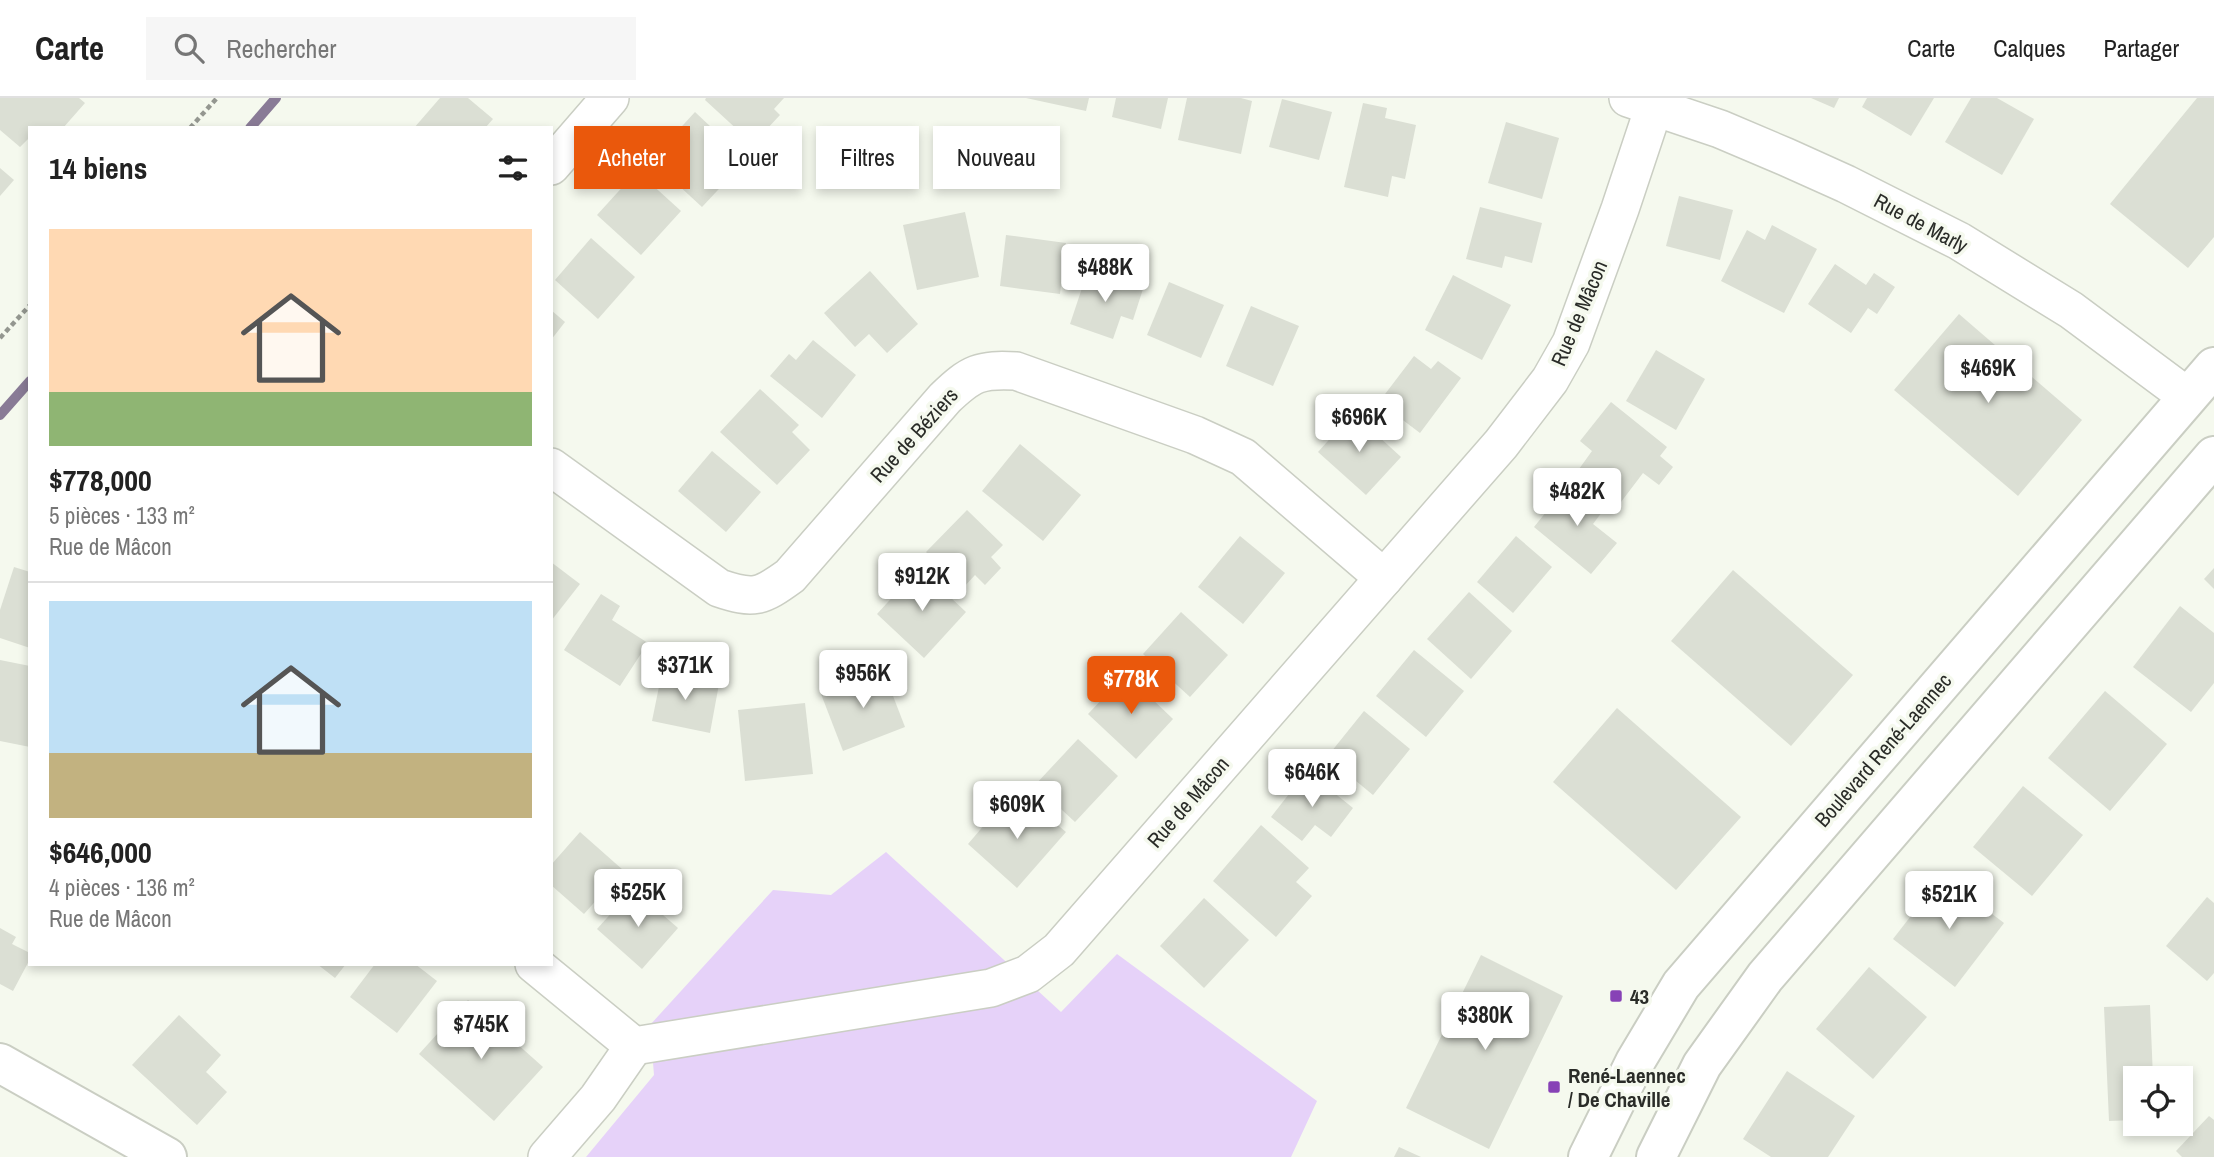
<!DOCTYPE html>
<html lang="fr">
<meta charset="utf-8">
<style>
:root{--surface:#fff;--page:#f6f6f6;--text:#222;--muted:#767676;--line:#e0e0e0;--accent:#ea580c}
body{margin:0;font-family:"Archivo Narrow",sans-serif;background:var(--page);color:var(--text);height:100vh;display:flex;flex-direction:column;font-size:26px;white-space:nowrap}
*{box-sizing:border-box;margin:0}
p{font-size:23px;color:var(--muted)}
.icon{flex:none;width:38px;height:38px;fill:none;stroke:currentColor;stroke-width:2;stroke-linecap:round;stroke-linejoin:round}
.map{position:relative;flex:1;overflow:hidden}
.details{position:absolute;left:28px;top:28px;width:525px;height:840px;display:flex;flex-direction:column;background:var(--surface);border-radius:0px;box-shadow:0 4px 10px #0003}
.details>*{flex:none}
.guide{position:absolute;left:574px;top:28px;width:665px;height:63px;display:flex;gap:14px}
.fabs{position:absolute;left:2123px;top:968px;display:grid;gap:14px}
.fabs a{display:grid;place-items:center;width:70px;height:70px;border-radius:0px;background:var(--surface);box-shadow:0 4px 10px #0003;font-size:35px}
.price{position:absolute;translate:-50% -60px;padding:0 16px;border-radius:7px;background:#fff;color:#222;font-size:23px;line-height:46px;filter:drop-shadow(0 2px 4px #0008)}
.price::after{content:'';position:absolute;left:50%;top:42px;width:21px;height:16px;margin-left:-10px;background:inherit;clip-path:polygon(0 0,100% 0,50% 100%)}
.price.selected{background:var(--accent);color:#fff}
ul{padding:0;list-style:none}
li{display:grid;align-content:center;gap:14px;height:371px;padding:0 21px}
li+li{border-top:2px solid var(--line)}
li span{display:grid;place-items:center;height:217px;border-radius:0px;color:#555}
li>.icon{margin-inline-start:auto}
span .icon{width:126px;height:126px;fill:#fffc;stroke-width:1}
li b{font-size:30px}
h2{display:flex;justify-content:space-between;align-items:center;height:84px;padding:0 21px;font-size:30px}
.chip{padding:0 24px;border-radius:0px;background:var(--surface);box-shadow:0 4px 10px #0003;font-size:24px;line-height:63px}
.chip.selected{background:var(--accent);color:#fff}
header{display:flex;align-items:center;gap:42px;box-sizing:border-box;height:98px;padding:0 35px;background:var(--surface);border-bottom:2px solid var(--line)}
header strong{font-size:33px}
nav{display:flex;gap:38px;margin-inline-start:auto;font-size:24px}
.search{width:490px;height:63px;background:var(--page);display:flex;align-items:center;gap:18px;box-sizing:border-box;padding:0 24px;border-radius:0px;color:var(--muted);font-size:26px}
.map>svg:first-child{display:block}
</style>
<header>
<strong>Carte</strong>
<div class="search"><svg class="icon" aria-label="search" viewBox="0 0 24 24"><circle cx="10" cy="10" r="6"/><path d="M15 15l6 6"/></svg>Rechercher</div>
<nav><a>Carte</a><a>Calques</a><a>Partager</a></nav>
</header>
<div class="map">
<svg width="2214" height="1059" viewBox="0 0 2214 1059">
<rect width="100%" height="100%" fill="#f5f9ee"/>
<polygon fill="#e6d2f9" points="886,754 1061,914 1117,856 1317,1003 1291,1059 586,1059 654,977 650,927 773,792 831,797"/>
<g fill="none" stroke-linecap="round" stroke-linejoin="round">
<g stroke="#897b96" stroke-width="10">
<polyline points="250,30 276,0"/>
<polyline points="0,317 30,283"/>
</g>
</g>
<g fill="#dbdfd4">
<polygon points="0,0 79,0 85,5 63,30 30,30 30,39 20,49 0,32"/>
<polygon points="440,0 468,0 493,21 485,30 414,30"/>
<polygon points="706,0 784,0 774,11 780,17 753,46 705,2"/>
<polygon points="1026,0 1089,0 1086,13"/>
<polygon points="1116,0 1168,0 1161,31 1112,19"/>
<polygon points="1187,0 1241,0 1252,3 1241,56 1178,42"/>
<polygon points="1811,0 1839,0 1834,10"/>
<polygon points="1867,0 1934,0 1911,38 1862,9"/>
<polygon points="1971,0 1997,0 2034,21 2002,77 1945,44"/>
<polygon points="2197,0 2214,0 2214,139 2188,170 2110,106"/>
<polygon points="1282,1 1332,14 1319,62 1269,49"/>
<polygon points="1363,5 1387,10 1385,20 1416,27 1405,81 1392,78 1388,99 1344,89"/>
<polygon points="695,14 746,62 702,109 651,62"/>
<polygon points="1506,24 1559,40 1542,101 1488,85"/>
<polygon points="0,70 14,82 0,98"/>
<polygon points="637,73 681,113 641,157 597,117"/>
<polygon points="1679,98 1733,112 1720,162 1666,148"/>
<polygon points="1480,109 1542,125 1532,165 1505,158 1502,170 1466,161"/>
<polygon points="965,114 979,179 917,192 903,127"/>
<polygon points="1772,127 1817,151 1784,215 1721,183 1747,132 1765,142"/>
<polygon points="1006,137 1066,145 1060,196 1000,188"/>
<polygon points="591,140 635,179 598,221 555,182"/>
<polygon points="1835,166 1866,187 1874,175 1895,189 1877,216 1868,210 1851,235 1808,206"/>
<polygon points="1088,172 1143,191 1133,222 1121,218 1113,241 1070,226"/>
<polygon points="870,173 918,226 887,255 869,236 855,249 824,215"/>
<polygon points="1453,177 1511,207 1482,262 1425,232"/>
<polygon points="1169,184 1224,207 1201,260 1147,237"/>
<polygon points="1251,208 1299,228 1273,288 1226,268"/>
<polygon points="551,212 565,224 551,242"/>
<polygon points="1959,216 2082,322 2018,398 1894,292"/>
<polygon points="813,242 856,277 822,320 770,278 789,256 796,262"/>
<polygon points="1656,252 1705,281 1676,332 1626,303"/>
<polygon points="1414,258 1431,271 1438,263 1461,280 1420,335 1379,304"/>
<polygon points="760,291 799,327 792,334 810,352 777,387 720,334"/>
<polygon points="1611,304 1667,349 1660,358 1673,369 1659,387 1643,375 1621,404 1579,371 1592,353 1580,343"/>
<polygon points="1353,315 1401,359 1366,397 1318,354"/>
<polygon points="1020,346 1081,397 1043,443 982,393"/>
<polygon points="712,353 761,394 726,434 678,393"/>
<polygon points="1571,383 1605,410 1593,426 1617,445 1591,476 1534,429"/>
<polygon points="967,412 1003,447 991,459 1001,470 985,487 975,477 963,490 926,454"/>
<polygon points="1240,438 1285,475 1243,526 1198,489"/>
<polygon points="1516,438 1552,469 1513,515 1477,484"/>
<polygon points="551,464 580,486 551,523"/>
<polygon points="14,469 30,474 30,550 0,540 0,512"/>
<polygon points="919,470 966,514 924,560 877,516"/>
<polygon points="2214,470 2214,491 2204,481"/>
<polygon points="1733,472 1853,577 1791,648 1671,543"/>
<polygon points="1469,494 1512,533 1471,581 1427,541"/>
<polygon points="601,496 620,508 612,522 648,545 620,588 564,552"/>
<polygon points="2180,508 2214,535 2214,585 2191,614 2133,569"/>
<polygon points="1181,514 1228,557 1190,599 1143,556"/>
<polygon points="1414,552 1464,593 1426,639 1376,598"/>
<polygon points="0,562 30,568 30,649 0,643"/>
<polygon points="663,569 678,572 676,577 719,586 710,635 652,623"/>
<polygon points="883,572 905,629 843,653 821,596"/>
<polygon points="1126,576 1173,621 1136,661 1088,616"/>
<polygon points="2105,593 2167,646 2110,713 2048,660"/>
<polygon points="805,605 813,676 745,683 738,612"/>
<polygon points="1617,610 1741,719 1676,792 1553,684"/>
<polygon points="1364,613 1410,651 1373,697 1327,659"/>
<polygon points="1078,641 1118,678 1075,724 1035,687"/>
<polygon points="1307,673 1353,710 1331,739 1315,727 1302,743 1271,719"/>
<polygon points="2023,688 2083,737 2032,798 1973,749"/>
<polygon points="1029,703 1066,734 1017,790 968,746 1004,704 1018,716"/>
<polygon points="1261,727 1309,770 1296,784 1312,798 1276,839 1213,783"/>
<polygon points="580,734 623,772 584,816 551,787 551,767"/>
<polygon points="1942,778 2004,825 1955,889 1893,841"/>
<polygon points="633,791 678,830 642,871 597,831"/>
<polygon points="2207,799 2214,805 2214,875 2207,883 2166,848"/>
<polygon points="1204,800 1249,842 1204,890 1160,848"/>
<polygon points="0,830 16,839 12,846 30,855 30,861 13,893 0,886"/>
<polygon points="1481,857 1563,898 1489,1051 1406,1010"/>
<polygon points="317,866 346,866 335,880"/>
<polygon points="375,866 415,866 437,883 397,935 350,899"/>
<polygon points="1869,869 1927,919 1873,981 1816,931"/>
<polygon points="468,902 543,969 494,1023 419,956"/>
<polygon points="2150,907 2153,980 2135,980 2135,1022 2109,1023 2104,909"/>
<polygon points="179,917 221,957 206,974 227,994 197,1027 132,967"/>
<polygon points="1787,973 1855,1018 1828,1059 1771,1059 1743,1041"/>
<polygon points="2209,1018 2214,1022 2214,1059 2182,1059 2176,1053"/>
<polygon points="1399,1049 1421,1059 1394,1059"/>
</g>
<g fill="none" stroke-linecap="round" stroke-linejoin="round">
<defs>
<g id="street">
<polyline points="1628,0 1720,31 1786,59 1846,86 1959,143 2071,212 2188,299"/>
<polyline points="551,68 610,0"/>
<path d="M551,369l168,121c35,12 42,9 71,-12l155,-178c26,-25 35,-29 71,-27l179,64 48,22 141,121"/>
<polyline points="534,866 634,948 991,890 1028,876 1059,852 1501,346 1550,282 1571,245 1620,111 1654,9"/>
<polyline points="547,1059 598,1000 634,948"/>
</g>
<g id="secondary">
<polyline points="0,965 167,1059"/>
<polyline points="1588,1059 1635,964 1681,887 2214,269"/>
<polyline points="1656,1059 1702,967 1765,879 2214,358"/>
</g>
</defs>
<use href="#street" stroke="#cacec3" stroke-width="40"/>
<use href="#secondary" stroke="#cacec3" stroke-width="42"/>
<g stroke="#949790" stroke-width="4.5" stroke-dasharray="5 3.5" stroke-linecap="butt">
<polyline points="190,30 217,0"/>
<polyline points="0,240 30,207"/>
</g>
<use href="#street" stroke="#fff" stroke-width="37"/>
<use href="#secondary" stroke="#fff" stroke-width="38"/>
</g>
<g fill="#8742b6" stroke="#f5f9ee" stroke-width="2.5">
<rect x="1609" y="891" width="14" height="14" rx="3.5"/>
<rect x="1547" y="982" width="14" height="14" rx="3.5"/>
</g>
<g text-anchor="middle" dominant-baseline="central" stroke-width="7" stroke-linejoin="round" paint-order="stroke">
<g font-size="21" fill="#2a2c28" stroke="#f5f9ee">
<text transform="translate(1921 125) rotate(28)">Rue de Marly</text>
<text transform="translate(1579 215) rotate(-67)">Rue de Mâcon</text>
<text transform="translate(914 337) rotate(-48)">Rue de Béziers</text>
<text transform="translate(1883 652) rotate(-49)">Boulevard René-Laennec</text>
<text transform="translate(1188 704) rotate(-49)">Rue de Mâcon</text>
</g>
<g font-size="21" font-weight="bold" fill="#2a2c28" stroke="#f5f9ee" text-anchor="start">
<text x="1630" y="898">43</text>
<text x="1568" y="977">René-Laennec<tspan x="1568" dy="24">/ De Chaville</tspan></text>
</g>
</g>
</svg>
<div class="fabs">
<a><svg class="icon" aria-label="locate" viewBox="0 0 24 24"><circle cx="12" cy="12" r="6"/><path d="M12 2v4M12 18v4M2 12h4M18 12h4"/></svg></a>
</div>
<b class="price" style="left:1105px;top:206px">$488K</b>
<b class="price" style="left:1988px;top:307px">$469K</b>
<b class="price" style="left:1359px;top:356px">$696K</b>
<b class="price" style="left:1577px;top:430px">$482K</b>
<b class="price" style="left:922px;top:515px">$912K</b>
<b class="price" style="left:685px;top:604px">$371K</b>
<b class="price" style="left:863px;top:612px">$956K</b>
<b class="price selected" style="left:1131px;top:618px">$778K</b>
<b class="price" style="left:1312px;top:711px">$646K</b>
<b class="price" style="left:1017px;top:743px">$609K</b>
<b class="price" style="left:638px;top:831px">$525K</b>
<b class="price" style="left:1949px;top:833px">$521K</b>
<b class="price" style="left:1485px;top:954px">$380K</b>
<b class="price" style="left:481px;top:963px">$745K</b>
<div class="guide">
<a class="chip selected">Acheter</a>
<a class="chip">Louer</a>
<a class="chip">Filtres</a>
<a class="chip">Nouveau</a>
</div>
<section class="details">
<h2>14 biens<svg class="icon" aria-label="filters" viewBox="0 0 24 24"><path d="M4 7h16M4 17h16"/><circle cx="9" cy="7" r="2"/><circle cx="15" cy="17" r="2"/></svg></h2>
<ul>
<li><span style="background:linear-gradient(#ffd9b3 75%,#8fb573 0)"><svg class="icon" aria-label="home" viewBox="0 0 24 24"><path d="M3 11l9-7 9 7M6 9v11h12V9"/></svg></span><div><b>$778,000</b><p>5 pièces · 133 m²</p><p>Rue de Mâcon</p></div></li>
<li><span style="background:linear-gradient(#bfe0f5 70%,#c2b280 0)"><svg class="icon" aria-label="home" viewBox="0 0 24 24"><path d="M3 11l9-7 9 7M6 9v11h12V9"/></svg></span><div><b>$646,000</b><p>4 pièces · 136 m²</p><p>Rue de Mâcon</p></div></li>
</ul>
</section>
</div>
